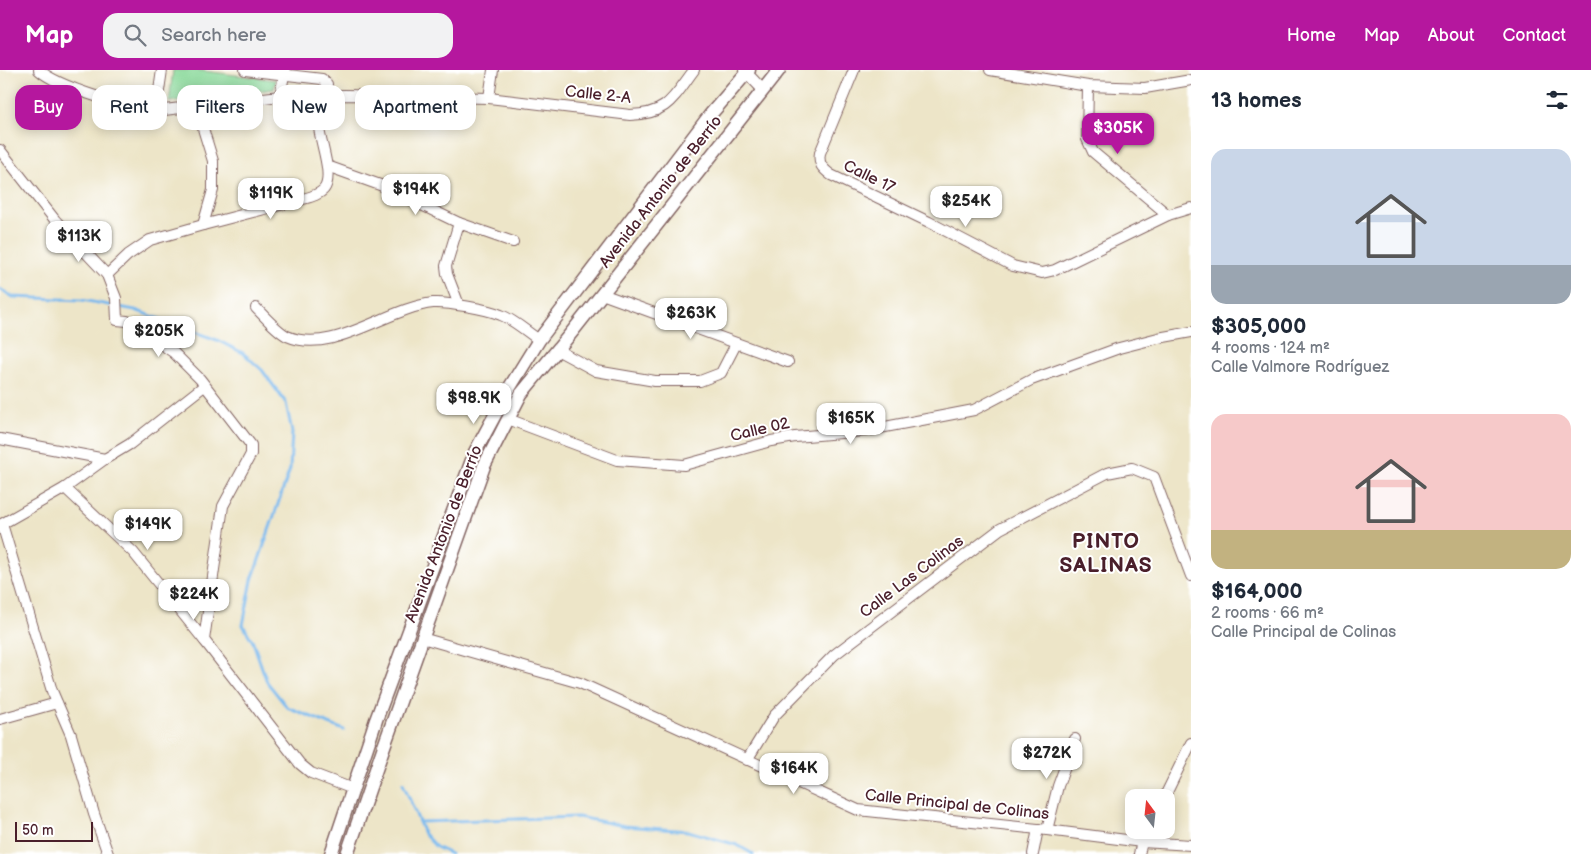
<!DOCTYPE html>
<meta charset="utf-8">
<style>
:root{--surface:#fff;--page:#f2f2f3;--text:#1f2937;--muted:#747a83;--accent:#b5179e}
body{margin:0;font-family:"Balsamiq Sans",sans-serif;background:var(--page);color:var(--text);height:100vh;display:flex;flex-direction:column;font-size:19px;white-space:nowrap}
*{box-sizing:border-box;margin:0}
p{font-size:16px;color:var(--muted)}
.icon{flex:none;width:28px;height:28px;fill:none;stroke:currentColor;stroke-width:2;stroke-linecap:round;stroke-linejoin:round}
.map{position:relative;flex:1;overflow:hidden}
.sheet{display:flex;flex-direction:column;background:var(--surface);width:400px}
.sheet>*{flex:none}
.guide{position:absolute;left:15px;top:15px;width:475px;height:45px;display:flex;gap:10px}
.needle{width:32px;rotate:345deg}
.fabs{position:absolute;left:1125px;top:719px;display:grid;gap:10px}
.fabs a{display:grid;place-items:center;width:50px;height:50px;border-radius:10px;background:var(--surface);box-shadow:0 2px 12px #0003;font-size:25px}
.scale{position:absolute;left:15px;bottom:12px;width:78px;box-sizing:border-box;padding-left:5px;border:2px solid #4a1f2b;border-top:0;font-size:14px;line-height:18px;white-space:nowrap;color:#4a1f2b;-webkit-text-stroke:4px #fff;paint-order:stroke}
.price{position:absolute;translate:-50% -42px;padding:0 11px;border-radius:10px;background:#fff;color:#222;font-size:16px;line-height:32px;filter:drop-shadow(0 1px 2px #0008)}
.price::after{content:'';position:absolute;left:50%;top:30px;width:15px;height:11px;margin-left:-8px;background:inherit;clip-path:polygon(0 0,100% 0,50% 100%)}
.price.active{background:var(--accent);color:#fff}
ul{padding:0;list-style:none}
li{display:grid;align-content:center;gap:10px;height:265px;padding:0 20px}
li span{display:grid;place-items:center;height:155px;border-radius:15px;color:#555}
li>.icon{margin-inline-start:auto}
span .icon{width:90px;height:90px;fill:#fffc;stroke-width:1}
li b{font-size:21px}
h2{display:flex;justify-content:space-between;align-items:center;height:60px;padding:0 20px;font-size:21px}
.chip{padding:0 18px;border-radius:15px;background:var(--surface);box-shadow:0 2px 12px #0003;font-size:18px;line-height:45px}
.chip.active{background:var(--accent);color:#fff}
header{display:flex;align-items:center;gap:30px;box-sizing:border-box;height:70px;padding:0 25px;background:var(--accent);color:#fff}
header strong{font-size:24px}
nav{display:flex;gap:28px;margin-inline-start:auto;font-size:18px}
.search{width:350px;height:45px;background:var(--page);display:flex;align-items:center;gap:12px;box-sizing:border-box;padding:0 18px;border-radius:15px;color:var(--muted);font-size:19px}
main{display:flex;flex:1;min-height:0}
.map>svg:first-child{display:block}
</style>
<header>
<strong>Map</strong>
<div class="search"><svg class="icon" aria-label="search" viewBox="0 0 24 24"><circle cx="10" cy="10" r="6"/><path d="M15 15l6 6"/></svg>Search here</div>
<nav><a>Home</a><a>Map</a><a>About</a><a>Contact</a></nav>
</header>
<main>
<div class="map">
<svg width="1191" height="784" viewBox="0 0 1191 784">
<rect width="100%" height="100%" fill="#fff"/>
<filter id="ink" filterUnits="userSpaceOnUse"><feTurbulence type="fractalNoise" baseFrequency=".02" numOctaves="2"/><feDisplacementMap in="SourceGraphic" scale="10" xChannelSelector="R" yChannelSelector="G"/><feConvolveMatrix kernelMatrix="1 2 1 2 8 2 1 2 1" color-interpolation-filters="sRGB"/></filter>
<filter id="wash" filterUnits="userSpaceOnUse"><feTurbulence type="fractalNoise" baseFrequency=".0096" numOctaves="4" result="noise"/><feDisplacementMap in="SourceGraphic" scale="20" xChannelSelector="R" yChannelSelector="G"/><feGaussianBlur stdDeviation="1.12" result="paint"/><feColorMatrix in="noise" values="0 0 0 0 0 0 0 0 0 0 0 0 0 0 0 0 0 1.4 0 .05"/><feComposite in="paint" operator="in"/></filter>
<g filter="url(#wash)">
<rect width="100%" height="100%" fill="#ede5c8"/>
<polygon fill="#87d898" stroke="#687c62" points="173,0 196,0 276,10 274,19 169,32"/>
<g fill="none" stroke-linecap="round" stroke-linejoin="round">
<g stroke="#79b9ee" stroke-width="3">
<polyline points="0,219 13,227 82,230 135,240 217,270 243,283 262,300 286,333 292,362 290,399 252,510 243,555 253,572 267,612 287,637 344,660"/>
<polyline points="403,713 424,764 436,777 451,784"/>
<polyline points="419,752 578,747 625,756 688,761 737,775 753,784"/>
</g>
</g>
</g>
<g filter="url(#ink)">
<g fill="none" stroke-linecap="round" stroke-linejoin="round">
<defs>
<g id="minor">
<path d="M39,0c20,18 89,37 117,41l124,-15 65,-1 144,3 141,17c38,-1 43,-17 64,-45"/>
<polyline points="744,0 763,20"/>
<path d="M854,0l-34,83c-2,11 2,15 11,22l98,47 84,44 29,7 13,-3 113,-55 23,-7"/>
<polyline points="990,0 1088,16 1145,18 1191,10"/>
<polyline points="1088,16 1087,69 1093,82 1168,145"/>
<polyline points="280,26 285,0"/>
<polyline points="489,28 493,0"/>
<polyline points="196,36 213,91 213,120 203,155"/>
<polyline points="156,41 162,0"/>
<polyline points="0,80 55,150 107,205 116,228 117,250 127,251 173,282 200,309 251,375 251,384 223,436 204,570 300,694 311,703 353,719"/>
<polyline points="327,96 380,115 459,153 513,172"/>
<polyline points="459,153 446,196 447,204 459,235"/>
<path d="M107,205l21,-20 22,-15 53,-15 100,-26c7,-2 16,-4 21,-10 10,-13 -4,-46 -5,-62 0,-10 6,-33 8,-43l-5,-5 -77,-9"/>
<polyline points="602,224 788,292"/>
<path d="M256,238c8,8 21,23 31,28 45,20 100,-28 146,-33 13,-1 55,6 68,12 13,5 26,17 38,25"/>
<polyline points="557,280 596,301 655,311 700,311 721,303 736,274"/>
<polyline points="508,349 617,390 684,395 771,371 795,367 864,361 974,340 1031,310 1119,278 1158,268 1191,262"/>
<polyline points="0,369 105,389"/>
<polyline points="65,418 133,482 204,570"/>
<polyline points="2,454 52,621 71,665 94,744 108,784"/>
<polyline points="0,455 65,418 105,389 130,374 204,316"/>
<polyline points="422,568 580,613 858,740 1047,760 1142,772 1191,775"/>
<polyline points="0,649 57,633"/>
<polyline points="747,690 774,646 834,585 1000,459 1107,403 1132,398 1154,407 1191,506"/>
<polyline points="1164,728 1191,673"/>
<polyline points="1047,760 1058,716 1075,669"/>
<polyline points="1033,784 1038,759"/>
<polyline points="1139,784 1142,772 1148,760"/>
</g>
<g id="tertiary">
<polyline points="331,784 376,650 475,382 510,317 539,270 710,45 749,0"/>
<polyline points="347,784 383,679 484,396 521,324 572,262 779,0"/>
</g>
</defs>
<use href="#minor" stroke="#836462" stroke-width="12"/>
<use href="#tertiary" stroke="#836462" stroke-width="15"/>
<use href="#minor" stroke="#fff" stroke-width="10"/>
<use href="#tertiary" stroke="#fff" stroke-width="12"/>
</g>
</g>
<g text-anchor="middle" dominant-baseline="central" stroke-width="4" stroke-linejoin="round" paint-order="stroke">
<g font-size="16" fill="#4a1f2b" stroke="#fff">
<text transform="translate(598 25) rotate(6)">Calle 2-A</text>
<text transform="translate(869 107) rotate(26)">Calle 17</text>
<text transform="translate(661 122) rotate(-52)">Avenida Antonio de Berrío</text>
<text transform="translate(760 360) rotate(-13)">Calle 02</text>
<text transform="translate(444 464) rotate(-69)">Avenida Antonio de Berrío</text>
<text transform="translate(912 507) rotate(-37)">Calle Las Colinas</text>
<text transform="translate(957 735) rotate(6)">Calle Principal de Colinas</text>
</g>
<g font-size="21" font-weight="bold" letter-spacing="1" fill="#4a1f2b" stroke="#fff">
<text x="1106" y="471">PINTO<tspan x="1106" dy="24">SALINAS</tspan></text>
</g>
</g>
</svg>
<div class="fabs">
<a><svg class="needle" viewBox="-14 -14 28 28"><path d="M0-13l5 13h-10z" fill="#e53935"/><path d="M0 13l5-13h-10z" fill="#747a83"/></svg></a>
</div>
<div class="scale">50 m</div>
<b class="price active" style="left:1118px;top:85px">$305K</b>
<b class="price" style="left:416px;top:146px">$194K</b>
<b class="price" style="left:271px;top:150px">$119K</b>
<b class="price" style="left:966px;top:158px">$254K</b>
<b class="price" style="left:79px;top:193px">$113K</b>
<b class="price" style="left:691px;top:270px">$263K</b>
<b class="price" style="left:159px;top:288px">$205K</b>
<b class="price" style="left:474px;top:355px">$98.9K</b>
<b class="price" style="left:851px;top:375px">$165K</b>
<b class="price" style="left:148px;top:481px">$149K</b>
<b class="price" style="left:194px;top:551px">$224K</b>
<b class="price" style="left:1047px;top:710px">$272K</b>
<b class="price" style="left:794px;top:725px">$164K</b>
<div class="guide">
<a class="chip active">Buy</a>
<a class="chip">Rent</a>
<a class="chip">Filters</a>
<a class="chip">New</a>
<a class="chip">Apartment</a>
</div>
</div>
<section class="sheet">
<h2>13 homes<svg class="icon" aria-label="filters" viewBox="0 0 24 24"><path d="M4 7h16M4 17h16"/><circle cx="9" cy="7" r="2"/><circle cx="15" cy="17" r="2"/></svg></h2>
<ul>
<li><span style="background:linear-gradient(#c9d6e8 75%,#9aa5b1 0)"><svg class="icon" aria-label="home" viewBox="0 0 24 24"><path d="M3 11l9-7 9 7M6 9v11h12V9"/></svg></span><div><b>$305,000</b><p>4 rooms · 124 m²</p><p>Calle Valmore Rodríguez</p></div></li>
<li><span style="background:linear-gradient(#f6c9c9 75%,#c2b280 0)"><svg class="icon" aria-label="home" viewBox="0 0 24 24"><path d="M3 11l9-7 9 7M6 9v11h12V9"/></svg></span><div><b>$164,000</b><p>2 rooms · 66 m²</p><p>Calle Principal de Colinas</p></div></li>
</ul>
</section>
</main>
